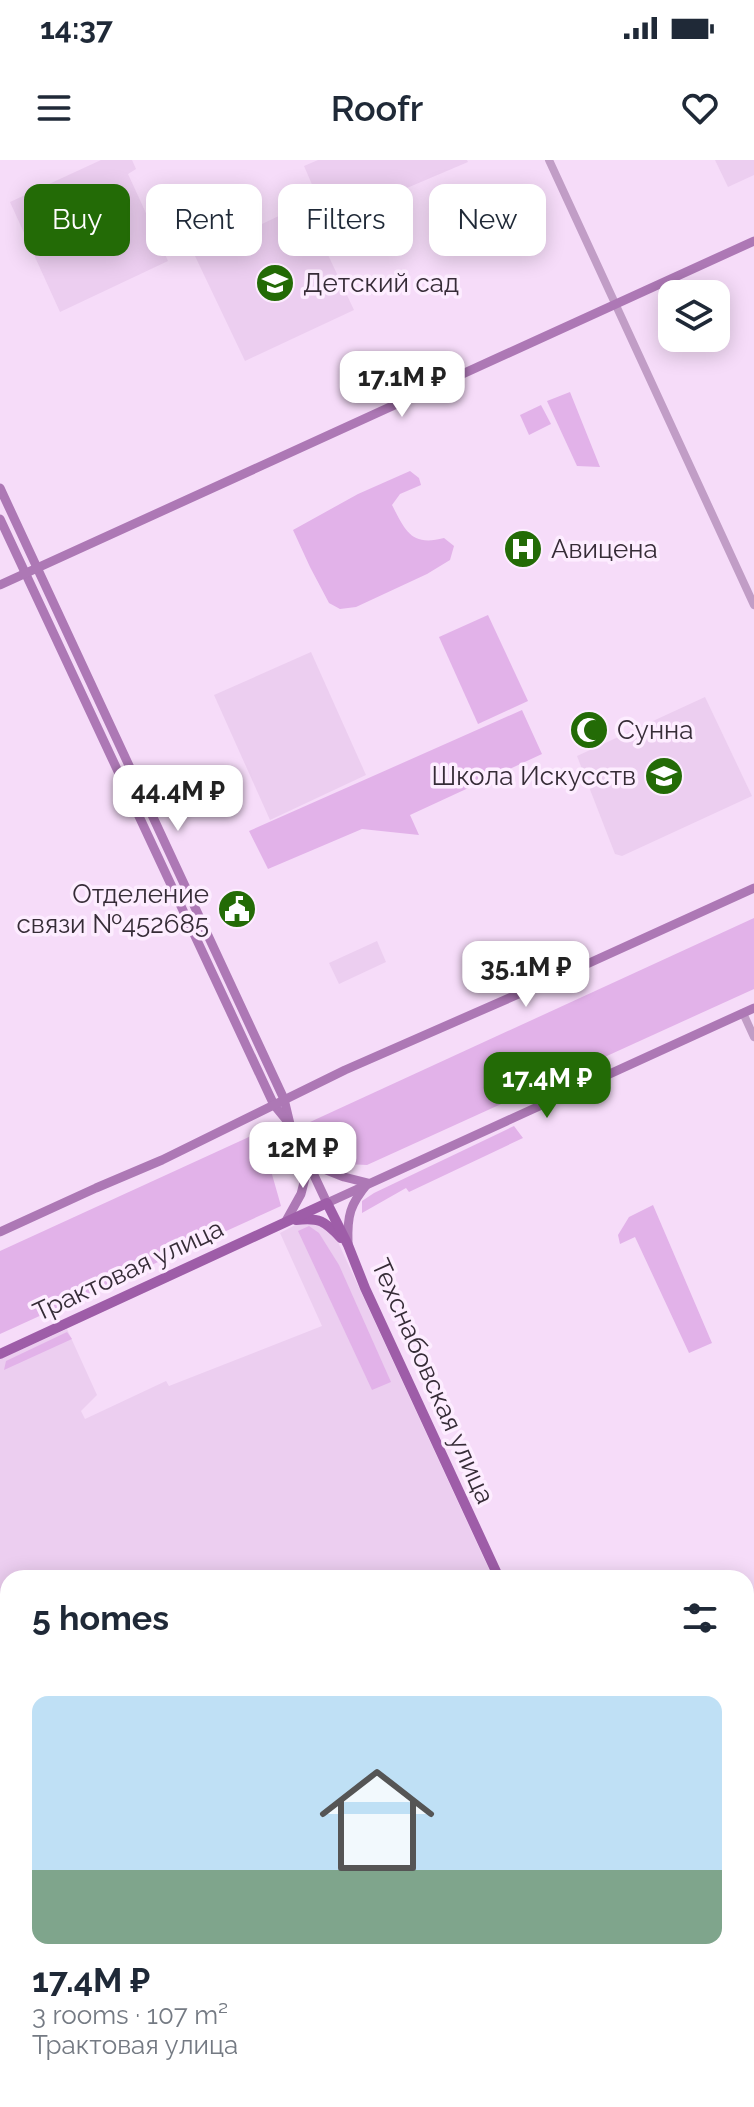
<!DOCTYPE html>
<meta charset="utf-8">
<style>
:root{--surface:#fff;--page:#f6f6f7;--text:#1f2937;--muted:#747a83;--accent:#236b06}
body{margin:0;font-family:Raleway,sans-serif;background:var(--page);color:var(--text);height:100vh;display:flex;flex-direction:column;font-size:30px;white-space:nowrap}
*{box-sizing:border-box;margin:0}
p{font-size:26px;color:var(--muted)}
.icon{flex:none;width:44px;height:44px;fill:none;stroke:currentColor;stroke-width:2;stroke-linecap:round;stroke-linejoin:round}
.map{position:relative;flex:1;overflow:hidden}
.drawer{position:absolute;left:0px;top:1410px;width:754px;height:538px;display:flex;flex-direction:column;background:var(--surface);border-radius:24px 24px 0 0;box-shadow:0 4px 20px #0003}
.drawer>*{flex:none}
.banner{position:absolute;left:24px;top:24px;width:706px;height:72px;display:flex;gap:16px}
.fabs{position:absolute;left:658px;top:120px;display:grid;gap:16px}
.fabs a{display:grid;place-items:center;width:72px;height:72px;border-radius:16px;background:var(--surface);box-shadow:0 4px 20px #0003;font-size:40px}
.price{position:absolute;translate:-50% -68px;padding:0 18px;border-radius:16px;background:#fff;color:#222;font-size:26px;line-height:52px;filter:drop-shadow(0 2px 4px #0008)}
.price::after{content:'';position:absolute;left:50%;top:48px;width:24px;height:18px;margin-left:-12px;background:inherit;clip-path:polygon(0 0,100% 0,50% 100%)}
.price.selected{background:var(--accent);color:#fff}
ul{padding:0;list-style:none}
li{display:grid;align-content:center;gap:16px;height:424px;padding:0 32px}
li span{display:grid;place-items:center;height:248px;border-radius:16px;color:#555}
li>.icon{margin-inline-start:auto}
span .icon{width:144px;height:144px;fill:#fffc;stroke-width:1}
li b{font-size:34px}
h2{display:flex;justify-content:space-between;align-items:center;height:96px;padding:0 32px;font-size:34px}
.tag{padding:0 28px;border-radius:16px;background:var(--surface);box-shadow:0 4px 20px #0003;font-size:28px;line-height:72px}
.tag.selected{background:var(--accent);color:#fff}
.status{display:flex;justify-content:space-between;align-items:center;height:56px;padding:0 40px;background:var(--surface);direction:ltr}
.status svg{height:22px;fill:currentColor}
header{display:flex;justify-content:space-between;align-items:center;height:104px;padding:0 32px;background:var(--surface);font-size:36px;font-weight:600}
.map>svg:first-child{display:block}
</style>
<div class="status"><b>14:37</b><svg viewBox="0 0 49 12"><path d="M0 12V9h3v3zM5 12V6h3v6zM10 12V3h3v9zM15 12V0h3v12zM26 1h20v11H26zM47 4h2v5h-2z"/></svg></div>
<header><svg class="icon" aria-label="menu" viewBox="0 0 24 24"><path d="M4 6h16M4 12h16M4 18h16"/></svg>Roofr<svg class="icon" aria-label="heart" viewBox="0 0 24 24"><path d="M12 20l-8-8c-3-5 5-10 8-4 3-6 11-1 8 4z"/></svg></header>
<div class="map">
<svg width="754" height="1947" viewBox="0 0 754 1947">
<rect width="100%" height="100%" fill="#f6dcf9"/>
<g fill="#eccef0">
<polygon points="101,0 132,0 136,9 128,14 168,101 60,152 10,42"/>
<polygon points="318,0 467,0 468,2 334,59 327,59 304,6"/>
<polygon points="715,0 754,0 754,15 728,27"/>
<polygon points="304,44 354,150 245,201 195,96"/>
<polygon points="311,492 366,615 270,660 214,535"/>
<polygon points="705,537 752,636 622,696 615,694 577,596"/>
<polygon points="377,781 386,802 339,824 329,803"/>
<polygon points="301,1062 321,1064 337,1080 493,1418 8,1418 8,1795 0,1799 0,1199 67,1169 97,1235 81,1251 85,1259 166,1221 169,1226 322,1166 280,1073"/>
<polygon points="8,1828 8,1940 263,1940 266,1947 0,1947 0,1832"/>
<polygon points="302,1940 719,1940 722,1947 305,1947"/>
</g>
<g fill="#e2b2e9">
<polygon points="570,232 600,307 577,306 547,241"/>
<polygon points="541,245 551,264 529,275 520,255"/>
<path d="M410,311l9,7 2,7 -21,9 -8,11c13,25 19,42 52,33l10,8 -4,14 -23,14 -71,33 -16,2 -11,-6 -19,-36 -17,-37 65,-36z"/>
<polygon points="488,455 528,541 478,564 439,477"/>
<polygon points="522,550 542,594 410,655 419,675 362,669 268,709 249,671"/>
<polygon points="754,758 754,829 367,1005 326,1003 310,962"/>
<polygon points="514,966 523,978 409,1032 406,1028 362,1053 362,1041 374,1033"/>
<polygon points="260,972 281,1046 0,1174 0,1091"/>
<polygon points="653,1045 712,1183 689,1193 635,1077 620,1084 618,1075 629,1057"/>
<polygon points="309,1066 319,1073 339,1105 391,1222 372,1230 298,1071"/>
<polygon points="67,1172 72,1179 4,1210 6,1201"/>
<polygon points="754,1736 754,1835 746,1839 746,1740"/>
</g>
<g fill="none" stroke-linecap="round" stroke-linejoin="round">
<g stroke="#c19dc6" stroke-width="8">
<polyline points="549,0 754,445"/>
<polyline points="743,853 754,877"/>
<polyline points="278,1940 281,1947"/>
<polyline points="734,1940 737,1947"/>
</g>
<g stroke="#ad78b5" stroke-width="9">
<polyline points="0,328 284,939 290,964 327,1043 754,848"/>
<polyline points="0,359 274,945 288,962"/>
<polyline points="0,425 754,81"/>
<path d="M309,1003l35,14 24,6c-18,21 -21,33 -20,60"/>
<polyline points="286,1061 301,1034 309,1003"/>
<polyline points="0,1072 96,1028 162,1000 345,910 587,804 754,728"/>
</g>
<g stroke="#9e5da8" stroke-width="10">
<path d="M296,1060c23,-3 29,1 45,18"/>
<polyline points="0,1194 327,1043 348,1085 365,1128 499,1418"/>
<polyline points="0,1806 8,1803"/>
</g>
</g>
<defs>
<symbol id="school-disc" viewBox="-11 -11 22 22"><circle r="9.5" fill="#236b06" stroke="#fdedff"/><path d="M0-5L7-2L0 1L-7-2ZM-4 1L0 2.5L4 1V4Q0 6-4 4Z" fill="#fff"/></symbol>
<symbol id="hospital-disc" viewBox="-11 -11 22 22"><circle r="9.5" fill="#236b06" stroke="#fdedff"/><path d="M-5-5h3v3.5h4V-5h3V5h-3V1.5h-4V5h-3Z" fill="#fff"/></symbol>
<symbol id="mosque-disc" viewBox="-11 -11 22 22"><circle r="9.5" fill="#236b06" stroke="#fdedff"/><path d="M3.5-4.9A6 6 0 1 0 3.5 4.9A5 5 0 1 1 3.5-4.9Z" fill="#fff"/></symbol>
<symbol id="civic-disc" viewBox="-11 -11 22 22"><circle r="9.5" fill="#236b06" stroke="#fdedff"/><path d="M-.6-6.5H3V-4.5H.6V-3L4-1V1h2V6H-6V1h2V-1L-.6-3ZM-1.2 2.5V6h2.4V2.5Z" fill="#fff"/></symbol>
</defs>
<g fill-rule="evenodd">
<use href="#school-disc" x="253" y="101" width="44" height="44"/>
<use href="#hospital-disc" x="501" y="367" width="44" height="44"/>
<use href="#mosque-disc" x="567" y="548" width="44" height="44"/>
<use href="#school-disc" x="642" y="594" width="44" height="44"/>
<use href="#civic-disc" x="215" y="727" width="44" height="44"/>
</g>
<g text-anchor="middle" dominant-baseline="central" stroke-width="7" stroke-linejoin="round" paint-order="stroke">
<g font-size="26" fill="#362c37" stroke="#fdedff" text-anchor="start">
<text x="303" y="123">Детский сад</text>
<text x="551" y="389">Авицена</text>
<text x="617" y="570">Сунна</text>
<text x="636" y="616" text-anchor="end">Школа Искусств</text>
<text x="209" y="734" text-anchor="end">Отделение<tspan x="209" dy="30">связи №452685</tspan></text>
</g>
<g font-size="26" fill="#362c37" stroke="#fdedff">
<text transform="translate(128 1110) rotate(-25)">Трактовая улица</text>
<text transform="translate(433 1221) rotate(66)">Техснабовская улица</text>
</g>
</g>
</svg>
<div class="fabs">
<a><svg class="icon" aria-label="layers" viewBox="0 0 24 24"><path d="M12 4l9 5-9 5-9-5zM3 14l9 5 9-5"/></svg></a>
</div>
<b class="price" style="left:402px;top:259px">17.1M ₽</b>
<b class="price" style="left:178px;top:673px">44.4M ₽</b>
<b class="price" style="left:526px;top:849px">35.1M ₽</b>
<b class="price selected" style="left:547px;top:960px">17.4M ₽</b>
<b class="price" style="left:303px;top:1030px">12M ₽</b>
<div class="banner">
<a class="tag selected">Buy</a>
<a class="tag">Rent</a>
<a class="tag">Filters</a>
<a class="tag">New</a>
</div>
<section class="drawer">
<h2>5 homes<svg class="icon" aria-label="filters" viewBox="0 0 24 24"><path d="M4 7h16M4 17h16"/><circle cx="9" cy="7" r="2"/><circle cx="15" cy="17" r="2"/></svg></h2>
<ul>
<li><span style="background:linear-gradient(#bfe0f5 70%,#7fa58c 0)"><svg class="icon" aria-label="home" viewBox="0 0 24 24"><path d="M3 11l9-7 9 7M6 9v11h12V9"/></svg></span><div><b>17.4M ₽</b><p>3 rooms · 107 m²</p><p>Трактовая улица</p></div></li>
</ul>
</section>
</div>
